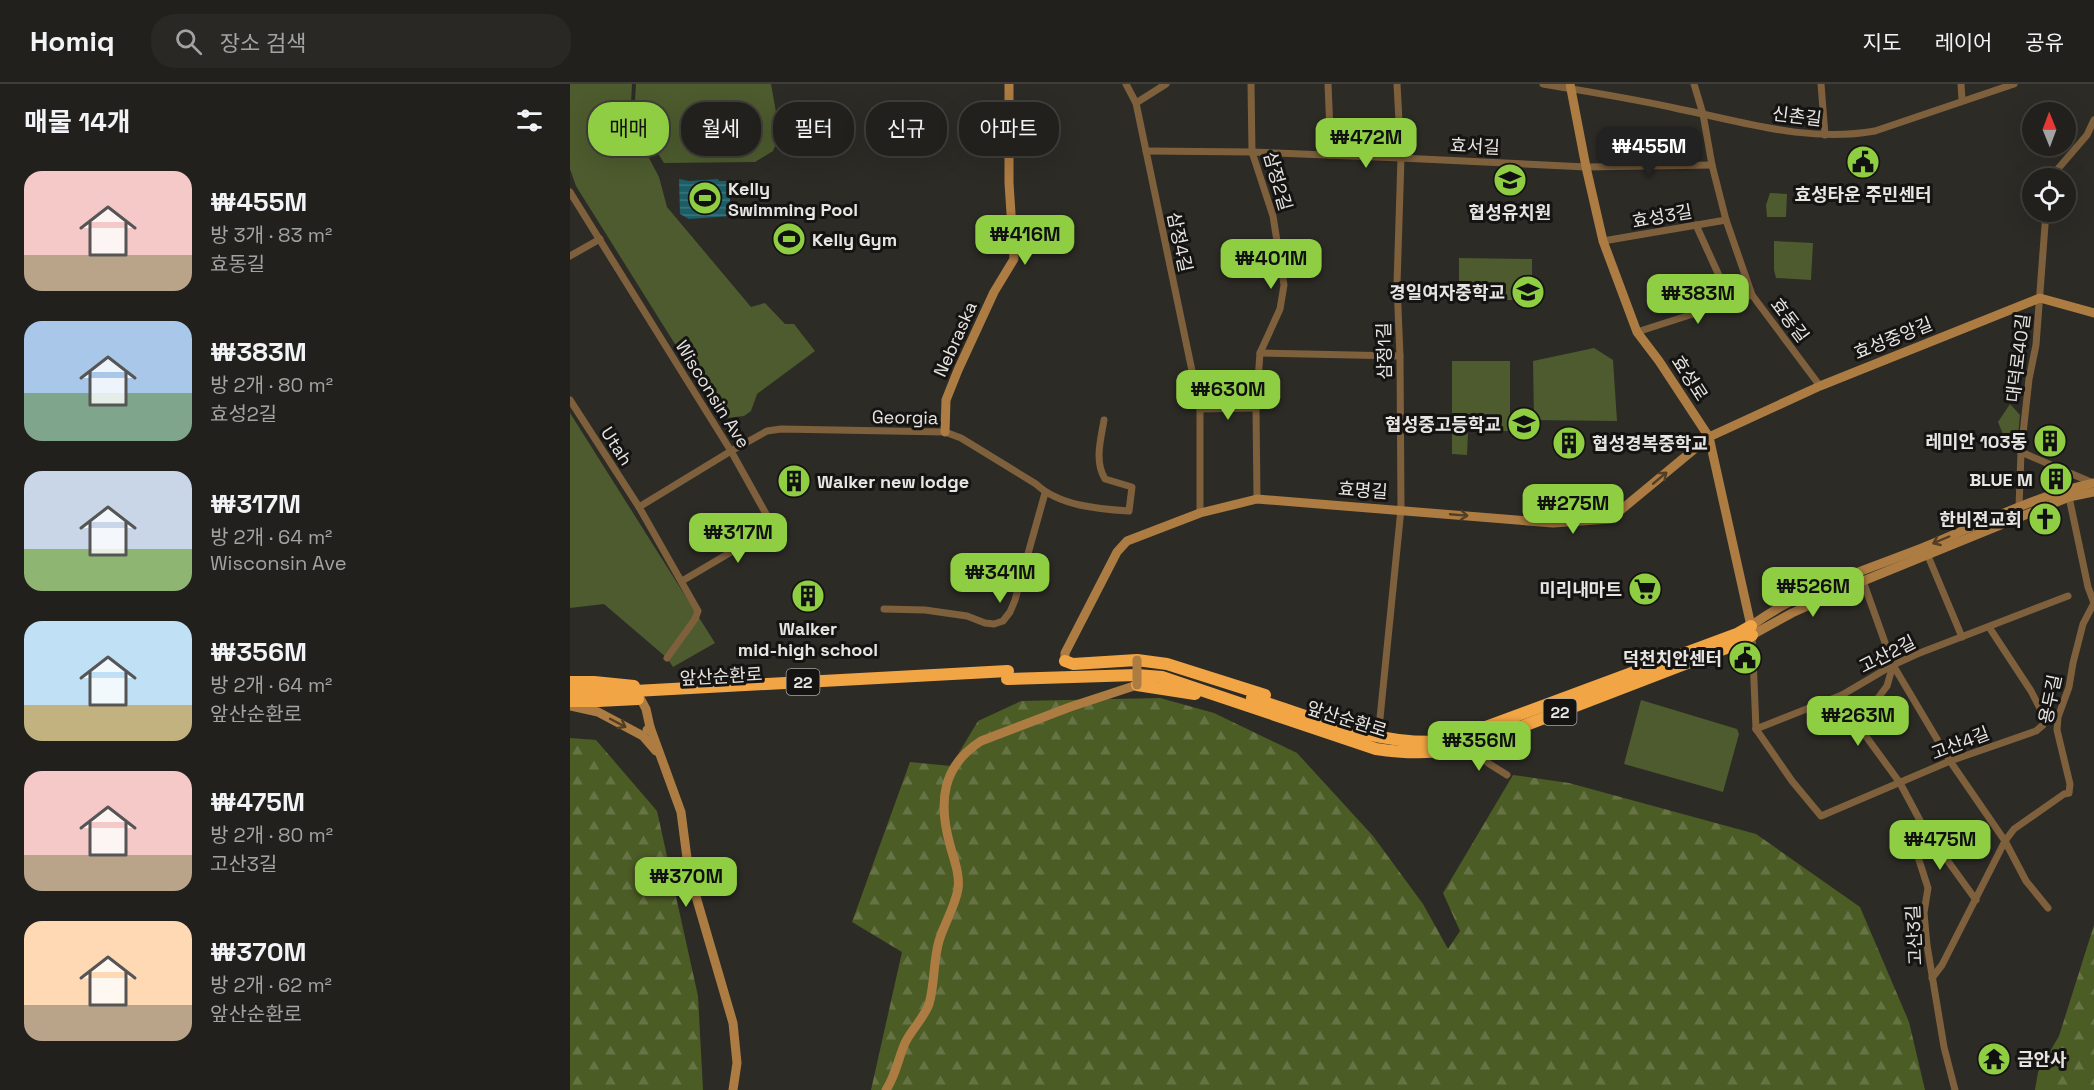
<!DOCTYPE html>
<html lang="ko">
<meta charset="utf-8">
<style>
:root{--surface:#22201c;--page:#2a2825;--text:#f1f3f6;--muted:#a2a3a3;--line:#3f3e3b;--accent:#8fcd42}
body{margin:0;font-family:"Space Grotesk","Noto Sans KR",sans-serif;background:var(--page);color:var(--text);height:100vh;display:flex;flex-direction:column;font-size:22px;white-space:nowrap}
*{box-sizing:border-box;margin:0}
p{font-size:20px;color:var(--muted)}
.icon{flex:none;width:33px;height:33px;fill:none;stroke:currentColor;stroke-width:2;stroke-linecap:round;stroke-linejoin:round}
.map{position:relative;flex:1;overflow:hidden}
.sheet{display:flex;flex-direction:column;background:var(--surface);width:570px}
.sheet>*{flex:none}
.banner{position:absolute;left:18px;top:18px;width:570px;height:54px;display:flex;gap:12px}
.needle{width:39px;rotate:359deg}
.tools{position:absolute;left:1452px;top:18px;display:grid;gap:12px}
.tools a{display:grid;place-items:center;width:54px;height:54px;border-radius:50%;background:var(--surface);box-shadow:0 6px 24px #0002,0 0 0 2px var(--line);font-size:30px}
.price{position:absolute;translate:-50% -51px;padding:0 14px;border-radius:12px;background:var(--accent);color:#111;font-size:20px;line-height:39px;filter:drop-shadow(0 2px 3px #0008)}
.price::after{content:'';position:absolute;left:50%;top:36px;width:18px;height:14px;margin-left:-9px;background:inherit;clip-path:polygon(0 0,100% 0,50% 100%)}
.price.selected{background:#222;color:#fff}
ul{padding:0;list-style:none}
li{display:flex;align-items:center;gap:18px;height:150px;padding:0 24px}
li span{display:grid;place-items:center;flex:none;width:168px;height:120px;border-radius:18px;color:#555}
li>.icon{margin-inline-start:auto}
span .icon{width:72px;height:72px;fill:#fffc;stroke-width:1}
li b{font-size:26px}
h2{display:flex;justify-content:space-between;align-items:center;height:72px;padding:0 24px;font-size:26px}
.tag{padding:0 21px;border-radius:24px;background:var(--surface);box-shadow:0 6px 24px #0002,0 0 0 2px var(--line);font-size:21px;line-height:54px}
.tag.selected{background:var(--accent);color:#111}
header{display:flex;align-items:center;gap:36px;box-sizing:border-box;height:84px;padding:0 30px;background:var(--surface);border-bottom:2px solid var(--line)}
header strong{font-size:28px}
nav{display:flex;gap:33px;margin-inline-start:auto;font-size:21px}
.search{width:420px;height:54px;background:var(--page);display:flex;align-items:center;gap:15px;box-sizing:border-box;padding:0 21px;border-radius:24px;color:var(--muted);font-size:22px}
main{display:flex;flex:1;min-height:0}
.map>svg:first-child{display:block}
</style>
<header>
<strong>Homiq</strong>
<div class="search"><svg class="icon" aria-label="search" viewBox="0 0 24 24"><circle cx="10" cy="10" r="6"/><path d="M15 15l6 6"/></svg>장소 검색</div>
<nav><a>지도</a><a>레이어</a><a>공유</a></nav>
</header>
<main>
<section class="sheet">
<h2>매물 14개<svg class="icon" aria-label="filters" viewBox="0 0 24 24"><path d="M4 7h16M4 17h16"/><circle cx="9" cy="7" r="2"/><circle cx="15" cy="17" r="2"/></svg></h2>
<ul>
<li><span style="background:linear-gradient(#f6c9c9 70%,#b9a48a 0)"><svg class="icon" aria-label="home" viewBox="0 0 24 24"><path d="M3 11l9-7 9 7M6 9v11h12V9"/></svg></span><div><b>₩455M</b><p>방 3개 · 83 m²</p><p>효동길</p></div></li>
<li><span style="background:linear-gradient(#a9c7e8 60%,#7fa58c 0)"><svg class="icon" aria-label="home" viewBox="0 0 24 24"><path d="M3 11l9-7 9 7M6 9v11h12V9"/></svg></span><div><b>₩383M</b><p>방 2개 · 80 m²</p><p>효성2길</p></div></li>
<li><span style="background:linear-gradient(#c9d6e8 65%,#8fb573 0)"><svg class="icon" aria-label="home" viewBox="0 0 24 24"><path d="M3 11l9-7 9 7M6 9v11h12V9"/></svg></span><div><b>₩317M</b><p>방 2개 · 64 m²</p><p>Wisconsin Ave</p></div></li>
<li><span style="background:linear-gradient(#bfe0f5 70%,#c2b280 0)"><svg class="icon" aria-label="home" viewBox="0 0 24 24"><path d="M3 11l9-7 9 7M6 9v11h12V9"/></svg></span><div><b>₩356M</b><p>방 2개 · 64 m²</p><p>앞산순환로</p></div></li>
<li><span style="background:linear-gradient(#f6c9c9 70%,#b9a48a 0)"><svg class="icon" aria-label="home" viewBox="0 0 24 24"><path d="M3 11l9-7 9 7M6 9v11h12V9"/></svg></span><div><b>₩475M</b><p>방 2개 · 80 m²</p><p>고산3길</p></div></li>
<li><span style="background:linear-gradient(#ffd9b3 70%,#b9a48a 0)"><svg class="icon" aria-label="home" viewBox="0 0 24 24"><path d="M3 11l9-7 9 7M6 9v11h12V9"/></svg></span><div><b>₩370M</b><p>방 2개 · 62 m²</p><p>앞산순환로</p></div></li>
</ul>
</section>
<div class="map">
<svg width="1524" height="1006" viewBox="0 0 1524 1006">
<defs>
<pattern id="forest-firs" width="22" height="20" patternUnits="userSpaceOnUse" patternTransform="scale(1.5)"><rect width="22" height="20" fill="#4c5c25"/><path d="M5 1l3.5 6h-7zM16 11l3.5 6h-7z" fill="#667344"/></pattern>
<pattern id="water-rules" width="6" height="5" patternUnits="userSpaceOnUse" patternTransform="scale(1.5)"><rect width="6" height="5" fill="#1b5e67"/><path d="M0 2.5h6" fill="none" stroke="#3c757c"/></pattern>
</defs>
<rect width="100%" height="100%" fill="#2d2b26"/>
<g fill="#4d5b2e">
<polygon points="0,0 62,0 60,38 89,93 97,123 181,223 195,219 215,240 224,240 245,267 187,310 181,327 174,332 157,334 145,324 6,102 0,85"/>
<polygon points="66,0 201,0 210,51 203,67 185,78 94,79 64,32"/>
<polygon points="1200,109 1217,110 1216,133 1197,133 1196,121"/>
<polygon points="1204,157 1243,159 1241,196 1206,194 1204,186"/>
<polygon points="889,174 962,175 962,216 893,216 889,208"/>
<polygon points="1024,264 1043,276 1047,337 964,336 963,277"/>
<polygon points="882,277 940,277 940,347 898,347 897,371 882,370"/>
<polygon points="1440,320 1450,331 1448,352 1435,355 1428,338"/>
<polygon points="0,329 145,559 103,583 97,574 34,520 0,524"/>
<polygon points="1071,616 1167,645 1169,650 1153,708 1054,680"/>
</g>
<g fill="url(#forest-firs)">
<polygon points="590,614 644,629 727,669 803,752 853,820 878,865 890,847 873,809 943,691 999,699 1186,750 1290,823 1339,938 1355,1006 301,1006 332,868 282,838 340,678 381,682 408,637 451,617"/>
<polygon points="0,654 26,656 87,727 128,912 133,1006 0,1006"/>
<polygon points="1524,841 1524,1006 1465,1006 1468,988 1489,952"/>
</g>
<polygon fill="url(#water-rules)" points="109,95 119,97 148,95 149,97 159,97 161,132 119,135 110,130"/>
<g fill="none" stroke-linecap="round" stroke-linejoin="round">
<g stroke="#7e603d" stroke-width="7">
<polyline points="556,0 566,19 630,325 630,429"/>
<polyline points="681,0 682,68 703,132 714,201 710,225 690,269 686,324 687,415"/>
<polyline points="758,0 761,71"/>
<path d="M973,0c46,8 92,15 136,25 65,13 129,34 196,22l139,-47"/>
<polyline points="1124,0 1133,30 1142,81 1156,136 1182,211 1250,302"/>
<polyline points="1251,0 1255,51"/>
<polyline points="1391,0 1392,16"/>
<polyline points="566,19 596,0"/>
<polyline points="576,67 682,68 831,74 1016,83 1142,81"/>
<polyline points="1480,94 1517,51 1524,36"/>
<polyline points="0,108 161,367 200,437 195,448 112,497"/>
<polyline points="1126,141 1161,218"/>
<polyline points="1033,157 1156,136"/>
<polyline points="0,172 30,155"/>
<polyline points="1067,248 1182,211"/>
<polyline points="690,269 830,272"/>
<polyline points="0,316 69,423 128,527 125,535 97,574"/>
<polyline points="630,325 686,324"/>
<polyline points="1451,368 1523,399"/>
<path d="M69,423l92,-56 36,-20 14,-2 164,3 16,6 75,46c23,22 63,25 93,27l3,-24 -27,-8c-11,-18 -4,-40 -1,-59"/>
<polyline points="1449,423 1451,368 1459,295 1466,261 1476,128"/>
<polyline points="1358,472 1392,553"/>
<polyline points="1293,497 1323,581 1380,677 1435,757 1456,797 1478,824"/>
<polyline points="314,525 355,526 397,532 415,539 424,540 433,537 440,528 445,516 475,409"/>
<polyline points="1182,549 1186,645"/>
<polyline points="1272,611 1295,651 1330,699 1354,744 1406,816"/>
<polyline points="1186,645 1222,697 1251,732 1380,677 1466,647 1473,641 1474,632 1461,607 1419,543"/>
<polyline points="1186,645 1272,611 1323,581 1347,570 1498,512"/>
<polyline points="1295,651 1302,622 1317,602 1323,581"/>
<polyline points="808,654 831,425 830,272 827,200 831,74 827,0"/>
<polyline points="901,662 918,679 937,691"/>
<polyline points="1354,744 1349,760 1348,773 1358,804 1354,829 1357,861 1374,963 1385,1006"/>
<polyline points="1362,894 1372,881 1435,757 1444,745 1494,710 1499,709 1500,700 1487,646 1488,633 1499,603 1503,579 1513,540 1524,519 1518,503 1499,413"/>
</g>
<g stroke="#ad7c42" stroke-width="9">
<path d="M1000,0l16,83 17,74 34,91 22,29 50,76 42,189c48,-36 115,-56 171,-78 57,-23 112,-52 172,-65"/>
<polyline points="375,348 376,316 388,286 424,208 444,175 439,99 439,0"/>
<polyline points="1182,551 1222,529 1293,497 1499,413 1524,408"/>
<polyline points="495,577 495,569 547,468 557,457 630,429 687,415 983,439 1040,435 1139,353 1250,302 1470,214 1524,229"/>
<polyline points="68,610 76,625 80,643 77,646"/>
<polyline points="0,622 28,628 73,652 86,667"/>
<polyline points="80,643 111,728 117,774 127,816 163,939 167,979 163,1006"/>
<path d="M316,1006c10,-15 12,-31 19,-47 6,-13 19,-25 24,-39 6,-20 4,-43 10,-63 5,-17 16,-34 19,-52 2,-15 -4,-29 -8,-44 -12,-43 -8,-79 31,-104l89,-34 67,-22"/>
</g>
<g stroke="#f2a544" stroke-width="12">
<polyline points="495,577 503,580 567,576 597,580 695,611"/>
<path d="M437,595l130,-4 25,2 214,72c33,5 66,5 98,-4l263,-101 15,-9"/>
<polyline points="0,598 24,598 64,602"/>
<polyline points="567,601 625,610"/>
<polyline points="0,607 28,609"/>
<path d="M682,614c64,21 128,49 196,43l289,-107 14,-8"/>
<polyline points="0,617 28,617"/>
</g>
<polyline stroke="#ad7c42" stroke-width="9" points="567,576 567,601"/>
<g stroke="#f2a544" stroke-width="12">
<polyline points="28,609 438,587"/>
<polyline points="28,617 68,615"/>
</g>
</g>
<defs><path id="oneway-shaft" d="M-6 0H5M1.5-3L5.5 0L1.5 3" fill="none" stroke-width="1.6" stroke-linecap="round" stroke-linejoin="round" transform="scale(1.5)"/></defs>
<g stroke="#523e25">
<use href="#oneway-shaft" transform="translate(1090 394) rotate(-40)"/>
<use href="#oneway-shaft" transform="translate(889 431) rotate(5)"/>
<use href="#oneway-shaft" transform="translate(1371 456) rotate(157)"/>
<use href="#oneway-shaft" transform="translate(48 639) rotate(28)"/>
</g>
<defs>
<symbol id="civic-disc" viewBox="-11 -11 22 22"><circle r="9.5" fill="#8fcd42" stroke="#151412"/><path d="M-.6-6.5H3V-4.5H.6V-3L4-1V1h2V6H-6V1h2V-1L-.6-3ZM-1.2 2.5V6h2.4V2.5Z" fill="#111"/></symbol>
<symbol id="school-disc" viewBox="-11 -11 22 22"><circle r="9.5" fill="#8fcd42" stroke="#151412"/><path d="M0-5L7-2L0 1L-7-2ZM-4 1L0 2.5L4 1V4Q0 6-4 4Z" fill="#111"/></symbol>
<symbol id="stadium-disc" viewBox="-11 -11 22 22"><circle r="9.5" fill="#8fcd42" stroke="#151412"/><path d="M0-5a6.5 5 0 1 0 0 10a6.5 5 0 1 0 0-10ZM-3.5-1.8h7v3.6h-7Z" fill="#111"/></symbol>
<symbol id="building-disc" viewBox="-11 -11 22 22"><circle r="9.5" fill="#8fcd42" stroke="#151412"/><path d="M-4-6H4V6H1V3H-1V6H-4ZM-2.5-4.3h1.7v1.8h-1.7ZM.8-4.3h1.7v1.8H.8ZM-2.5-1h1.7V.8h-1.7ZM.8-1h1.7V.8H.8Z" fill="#111"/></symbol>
<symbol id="church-disc" viewBox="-11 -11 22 22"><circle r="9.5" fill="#8fcd42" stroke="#151412"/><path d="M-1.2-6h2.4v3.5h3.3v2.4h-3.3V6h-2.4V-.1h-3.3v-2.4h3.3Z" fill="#111"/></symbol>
<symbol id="supermarket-disc" viewBox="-11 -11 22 22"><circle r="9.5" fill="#8fcd42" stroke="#151412"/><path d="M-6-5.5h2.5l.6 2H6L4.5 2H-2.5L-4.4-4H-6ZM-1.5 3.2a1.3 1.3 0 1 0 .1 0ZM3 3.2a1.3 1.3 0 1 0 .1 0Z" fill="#111"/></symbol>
<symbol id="temple-disc" viewBox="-11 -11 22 22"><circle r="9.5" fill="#8fcd42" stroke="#151412"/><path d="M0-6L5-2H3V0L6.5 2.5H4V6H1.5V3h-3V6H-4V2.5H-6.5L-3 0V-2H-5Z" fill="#111"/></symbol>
</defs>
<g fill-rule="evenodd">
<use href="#civic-disc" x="1274" y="59" width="38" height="38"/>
<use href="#school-disc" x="921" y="77" width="38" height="38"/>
<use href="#stadium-disc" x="116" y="95" width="38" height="38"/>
<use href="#stadium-disc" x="200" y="136" width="38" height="38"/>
<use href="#school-disc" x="939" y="189" width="38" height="38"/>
<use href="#school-disc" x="935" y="321" width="38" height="38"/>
<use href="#building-disc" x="1461" y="338" width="38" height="38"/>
<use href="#building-disc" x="980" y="340" width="38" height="38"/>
<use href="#building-disc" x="1467" y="376" width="38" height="38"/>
<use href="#building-disc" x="205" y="378" width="38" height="38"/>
<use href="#church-disc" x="1456" y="416" width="38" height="38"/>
<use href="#supermarket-disc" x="1056" y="486" width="38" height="38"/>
<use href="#building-disc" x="219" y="493" width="38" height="38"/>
<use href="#civic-disc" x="1156" y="555" width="38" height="38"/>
<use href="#temple-disc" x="1405" y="956" width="38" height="38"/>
</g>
<g text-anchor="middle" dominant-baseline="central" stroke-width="6" stroke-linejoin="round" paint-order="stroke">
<g fill="#151412" stroke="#a8a6a4" stroke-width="1.5">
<rect x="216.5" y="585" width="33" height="26" rx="4.5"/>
<rect x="973.5" y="615" width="33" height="26" rx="4.5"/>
</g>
<g font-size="16" font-weight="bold" fill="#e7e5e2">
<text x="233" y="598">22</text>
<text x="990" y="628">22</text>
</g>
<g font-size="18" fill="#e7e5e2" stroke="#151412">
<text transform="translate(1227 32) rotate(7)">신촌길</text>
<text transform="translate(905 62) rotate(3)">효서길</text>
<text transform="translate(708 97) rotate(74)">삼정2길</text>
<text transform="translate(1092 132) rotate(-10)">효성3길</text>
<text transform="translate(610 158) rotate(78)">삼정4길</text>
<text transform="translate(1220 236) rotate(53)">효동길</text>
<text transform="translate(1323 254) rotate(-22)">효성중앙길</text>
<text transform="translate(385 255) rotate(-66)">Nebraska</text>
<text transform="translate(814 267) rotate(-91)">삼정1길</text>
<text transform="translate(1448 274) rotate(-83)">대덕로40길</text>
<text transform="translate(1120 294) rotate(57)">효성로</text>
<text transform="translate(143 310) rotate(58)">Wisconsin Ave</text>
<text transform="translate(335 333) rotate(1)">Georgia</text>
<text transform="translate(47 362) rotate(57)">Utah</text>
<text transform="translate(793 406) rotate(4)">효명길</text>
<text transform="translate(1317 570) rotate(-27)">고산2길</text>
<text transform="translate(151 592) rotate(-3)">앞산순환로</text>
<text transform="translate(1480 615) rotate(-78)">용두길</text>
<text transform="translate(777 635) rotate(17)">앞산순환로</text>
<text transform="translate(1390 659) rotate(-21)">고산4길</text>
<text transform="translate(1344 851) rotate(-93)">고산3길</text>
</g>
<g font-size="18" font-weight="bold" fill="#e7e5e2" stroke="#151412" text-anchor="end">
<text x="158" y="104" text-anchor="start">Kelly<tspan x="158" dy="21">Swimming Pool</tspan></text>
<text x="1293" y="110" text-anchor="middle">효성타운 주민센터</text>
<text x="940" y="128" text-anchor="middle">협성유치원</text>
<text x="242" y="155" text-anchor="start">Kelly Gym</text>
<text x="935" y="208">경일여자중학교</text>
<text x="931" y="340">협성중고등학교</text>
<text x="1457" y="357">레미안 103동</text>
<text x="1022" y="359" text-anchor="start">협성경복중학교</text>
<text x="1463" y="395">BLUE M</text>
<text x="247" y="397" text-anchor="start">Walker new lodge</text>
<text x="1452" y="435">한비젼교회</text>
<text x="1052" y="505">미리내마트</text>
<text x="238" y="544" text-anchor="middle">Walker<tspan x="238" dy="21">mid-high school</tspan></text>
<text x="1152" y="574">덕천치안센터</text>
<text x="1447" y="975" text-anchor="start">금안사</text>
</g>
</g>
</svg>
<div class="tools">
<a><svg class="needle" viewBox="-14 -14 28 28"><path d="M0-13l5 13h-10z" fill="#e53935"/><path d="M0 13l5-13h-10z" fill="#a2a3a3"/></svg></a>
<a><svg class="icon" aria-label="locate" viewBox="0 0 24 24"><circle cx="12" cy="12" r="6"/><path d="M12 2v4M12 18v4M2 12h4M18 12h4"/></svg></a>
</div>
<b class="price" style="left:796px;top:85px">₩472M</b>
<b class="price selected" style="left:1079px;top:94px">₩455M</b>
<b class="price" style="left:455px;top:182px">₩416M</b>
<b class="price" style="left:701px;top:206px">₩401M</b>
<b class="price" style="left:1128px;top:241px">₩383M</b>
<b class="price" style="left:658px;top:337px">₩630M</b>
<b class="price" style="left:1003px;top:451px">₩275M</b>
<b class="price" style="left:168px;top:480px">₩317M</b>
<b class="price" style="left:430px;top:520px">₩341M</b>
<b class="price" style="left:1243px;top:534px">₩526M</b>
<b class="price" style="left:1288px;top:663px">₩263M</b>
<b class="price" style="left:909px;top:688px">₩356M</b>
<b class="price" style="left:1370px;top:787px">₩475M</b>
<b class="price" style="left:116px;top:824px">₩370M</b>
<div class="banner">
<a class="tag selected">매매</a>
<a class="tag">월세</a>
<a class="tag">필터</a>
<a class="tag">신규</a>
<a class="tag">아파트</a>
</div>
</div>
</main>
